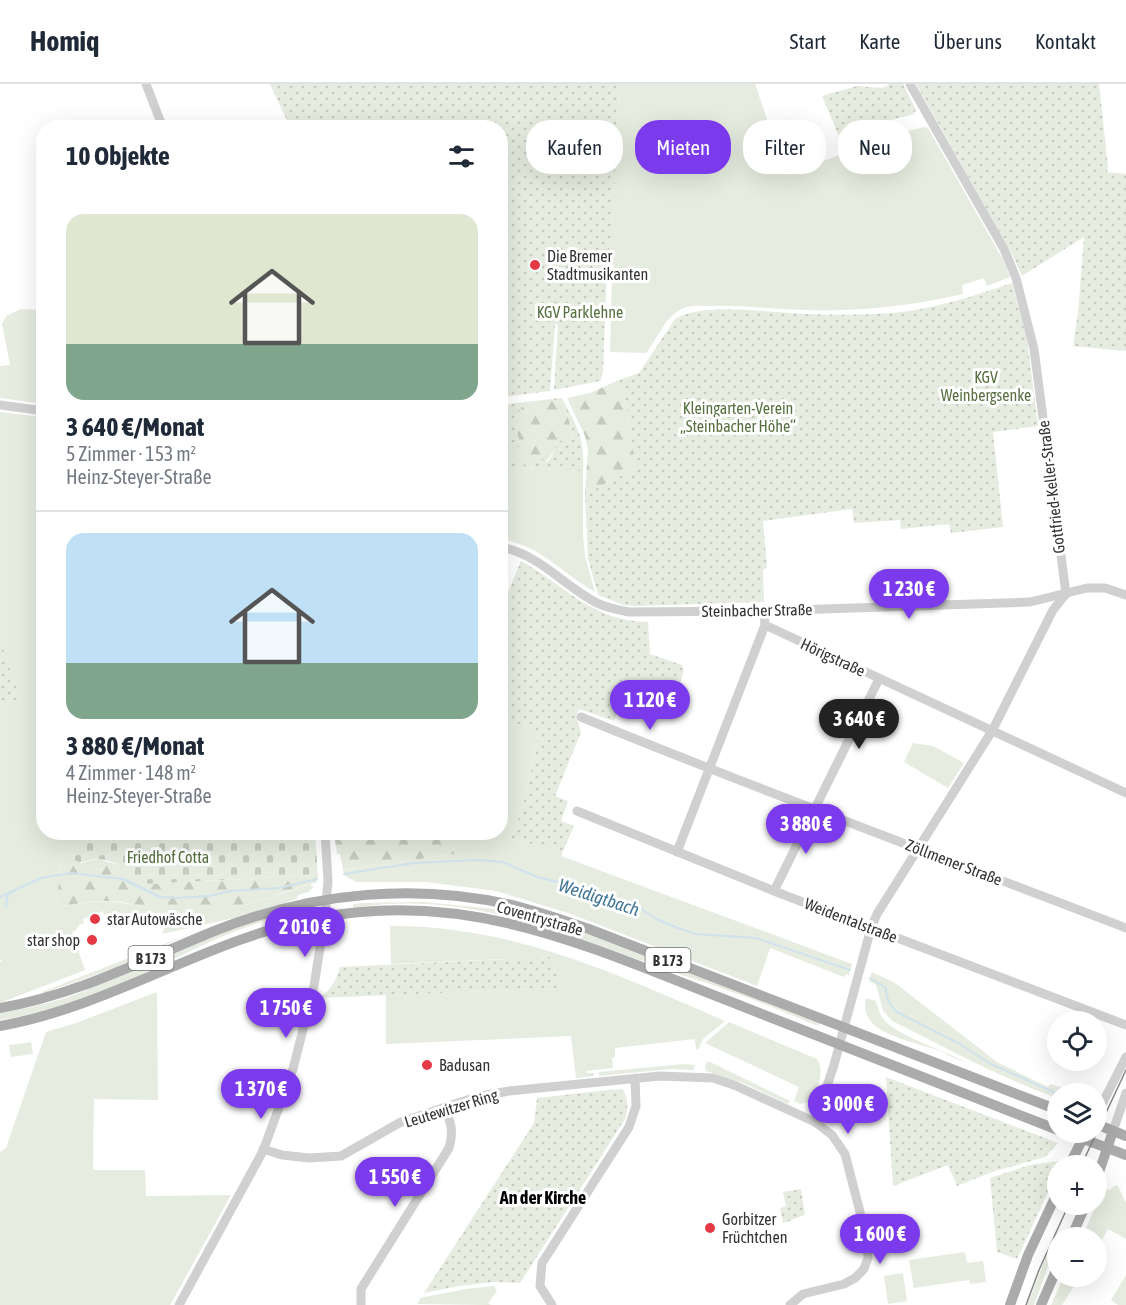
<!DOCTYPE html>
<html lang="de">
<meta charset="utf-8">
<style>
:root{--surface:#fff;--page:#f6f6f7;--text:#1f2937;--muted:#747a83;--line:#e0e1e3;--accent:#7c3aed}
body{margin:0;font-family:"Asap Condensed",sans-serif;background:var(--page);color:var(--text);height:100vh;display:flex;flex-direction:column;font-size:22px;white-space:nowrap}
*{box-sizing:border-box;margin:0}
p{font-size:20px;color:var(--muted)}
.icon{flex:none;width:33px;height:33px;fill:none;stroke:currentColor;stroke-width:2;stroke-linecap:round;stroke-linejoin:round}
.map{position:relative;flex:1;overflow:hidden}
.sheet{position:absolute;left:36px;top:36px;width:472px;height:720px;display:flex;flex-direction:column;background:var(--surface);border-radius:24px;box-shadow:0 6px 24px #0002}
.sheet>*{flex:none}
.guide{position:absolute;left:526px;top:36px;width:508px;height:54px;display:flex;gap:12px}
.tools{position:absolute;left:1047px;top:927px;display:grid;gap:12px}
.tools a{display:grid;place-items:center;width:60px;height:60px;border-radius:50%;background:var(--surface);box-shadow:0 6px 24px #0002;font-size:30px}
.price{position:absolute;translate:-50% -51px;padding:0 14px;border-radius:21px;background:var(--accent);color:#fff;font-size:20px;line-height:39px;filter:drop-shadow(0 2px 3px #0008)}
.price::after{content:'';position:absolute;left:50%;top:36px;width:18px;height:14px;margin-left:-9px;background:inherit;clip-path:polygon(0 0,100% 0,50% 100%)}
.price.selected{background:#222;color:#fff}
ul{padding:0;list-style:none}
li{display:grid;align-content:center;gap:12px;height:318px;padding:0 30px}
li+li{border-top:2px solid var(--line)}
li span{display:grid;place-items:center;height:186px;border-radius:18px;color:#555}
li>.icon{margin-inline-start:auto}
span .icon{width:108px;height:108px;fill:#fffc;stroke-width:1}
li b{font-size:26px}
h2{display:flex;justify-content:space-between;align-items:center;height:72px;padding:0 30px;font-size:26px}
.tag{padding:0 21px;border-radius:24px;background:var(--surface);box-shadow:0 6px 24px #0002;font-size:21px;line-height:54px}
.tag.selected{background:var(--accent);color:#fff}
header{display:flex;align-items:center;gap:36px;box-sizing:border-box;height:84px;padding:0 30px;background:var(--surface);border-bottom:2px solid var(--line)}
header strong{font-size:28px}
nav{display:flex;gap:33px;margin-inline-start:auto;font-size:21px}
.map>svg:first-child{display:block}
</style>
<header>
<strong>Homiq</strong>
<nav><a>Start</a><a>Karte</a><a>Über uns</a><a>Kontakt</a></nav>
</header>
<div class="map">
<svg width="1126" height="1221" viewBox="0 0 1126 1221">
<defs>
<pattern id="forest-firs" width="22" height="20" patternUnits="userSpaceOnUse" patternTransform="scale(1.5)"><rect width="22" height="20" fill="#e6ecdf"/><path d="M5 1l3.5 6h-7zM16 11l3.5 6h-7z" fill="#c6cbc0"/></pattern>
<pattern id="cemetery-stones" width="16" height="16" patternUnits="userSpaceOnUse" patternTransform="scale(1.5)"><rect width="16" height="16" fill="#e6ecdf"/><path d="M2 7V4a2 2 0 0 1 4 0v3zM10 15v-3a2 2 0 0 1 4 0v3z" fill="#c6cbc0"/></pattern>
<pattern id="park-dots" width="8" height="8" patternUnits="userSpaceOnUse" patternTransform="scale(1.5)"><rect width="8" height="8" fill="#e6ecdf"/><path d="M2 2h.1M6 6h.1" fill="none" stroke="#c6cbc0" stroke-width="1.8" stroke-linecap="round"/></pattern>
</defs>
<rect width="100%" height="100%" fill="#fff"/>
<g fill="#e6ecdf">
<path d="M619,0h136l31,91 64,-24 -1,-5 75,-19 4,1 77,135 5,14 -23,9 -3,-8 -22,7 1,9c-53,12 -105,18 -160,16 -31,-1 -61,-5 -92,-4 -9,0 -19,-1 -27,2 -19,7 -26,31 -38,45l-36,-1 2,-78 2,-9 -7,-2 6,-44z"/>
<polygon points="21,225 42,226 43,228 43,320 0,314 0,282 10,281 2,240 6,232"/>
<path d="M0,328l43,5 1,415 27,1 3,27h-14l-3,47c21,-3 43,-8 65,-4 22,3 45,11 68,11 40,-1 83,-18 121,-30v2h3l-5,6 -11,3 -1,4 -63,19 -72,16 2,-6 -17,-8 -2,2 -11,-5 -2,3 -14,-8 -14,3 -1,-4 -3,1 -17,7 1,4 -5,2 -3,5 -4,2 13,38 -85,33v-41l2,-2 -2,-1v-256l19,-5 -19,-58z"/>
<path d="M518,384l65,3v63l2,22 10,36c-35,-20 -52,-45 -94,-53v-51z"/>
<polygon points="501,635 540,646 522,726 510,755 563,767 561,772 852,880 849,891 846,890 844,893 770,864 757,902 571,830 496,807 426,798 357,798 345,792 343,786 454,770 452,749 501,748"/>
<polygon points="913,659 933,662 964,679 948,704 904,678"/>
<path d="M424,818l80,8 33,7 55,18 228,87 -2,4c-37,-15 -75,-31 -114,-44 -19,-6 -38,-12 -56,-19 -96,-35 -190,-73 -295,-55v-4l9,-1z"/>
<path d="M297,825l1,4c-52,9 -99,34 -145,56 -48,24 -100,43 -153,51v-7c29,-5 57,-11 84,-22 71,-27 139,-64 213,-82z"/>
<path d="M390,842c121,-1 226,48 335,95l-22,18 -5,11 -2,-1 -1,-10 -80,9v9l-3,1 1,10 -27,3 1,2h7v3l-18,2 -5,-42 -185,8v-49l174,-7 -9,-31 -160,7z"/>
<polygon points="190,850 112,885 43,909 42,908"/>
<path d="M872,888l23,11 102,79 51,25 2,-3 31,9 -23,1 -1,4c-57,-20 -110,-50 -165,-77l-9,-11 -7,-25 -7,-4z"/>
<polygon points="157,908 158,1016 94,1015 93,1086 145,1086 146,1112 231,1111 170,1221 0,1221 0,1068 6,1064 46,948 76,939"/>
<path d="M866,914l10,3c2,8 4,15 10,21 15,15 60,29 81,41l-20,-8 -4,-3c-25,-10 -87,-17 -77,-54z"/>
<path d="M729,938l88,37c8,10 1,32 -6,42l-11,3 -6,-3 5,-14 -94,-44z"/>
<polygon points="31,958 33,970 11,973 9,961"/>
<polygon points="707,978 710,978 790,1017 788,1020 743,999 706,987 705,982"/>
<polygon points="684,980 695,981 693,986 671,985 599,992 599,988"/>
<polygon points="1116,1101 1118,1102 1126,1119 1126,1155 1108,1145 1097,1165 1096,1154 1082,1153 1104,1104 1109,1106"/>
<polygon points="1057,1157 1034,1221 1027,1221 1047,1171 1051,1172"/>
<polygon points="965,1168 967,1179 983,1177 986,1198 970,1200 969,1196 914,1204 909,1176"/>
<polygon points="903,1189 907,1217 888,1220 884,1192"/>
<polygon points="1126,1191 1126,1221 1118,1221 1111,1216"/>
<polygon points="1064,1192 1080,1193 1062,1221 1051,1221"/>
<polygon points="494,1202 497,1207 488,1219 491,1221 418,1220 420,1214 466,1205"/>
</g>
<g fill="url(#forest-firs)">
<polygon points="619,296 629,332 635,385 585,410 588,366 585,352 567,314 590,309"/>
<path d="M552,315l13,6 9,35 -16,1c-8,20 -10,21 -31,25l-9,-7h-17l1,-10 18,-6 -7,-22 12,-19z"/>
<polygon points="334,749 452,749 454,770 343,786 340,770 337,770"/>
<path d="M98,775l23,7 23,18 174,-9 -1,7c-40,11 -86,32 -128,32 -23,0 -46,-8 -68,-12 -21,-3 -43,2 -64,5l3,-47h14l7,3z"/>
</g>
<path fill="url(#cemetery-stones)" d="M71,749h244l3,42 -174,9c-13,-10 -29,-25 -47,-25 -9,0 -14,6 -23,1z"/>
<g fill="url(#park-dots)">
<polygon points="270,0 619,0 613,135 607,179 603,288 600,297 554,306 558,241 555,240 550,307 501,313 501,44 281,43 288,39"/>
<polygon points="890,0 903,0 916,26 914,30 838,50 822,12 857,2 882,4"/>
<polygon points="916,0 1099,0 1108,83 1107,88 1126,90 1126,267 1073,262 1078,229 1084,153 1022,192 1012,170"/>
<polygon points="802,49 811,57 818,57 821,69 818,70 802,65 797,53"/>
<path d="M1012,199l15,56 11,87 -45,6 10,95 -52,6 -2,-9 -48,5 -1,-9 -46,3 -2,-14 -89,12 4,47 -4,1 1,33 -129,4 -12,-1 -25,-10 -10,-36 -3,-65 50,-25 -6,-53 -10,-36 20,-7 36,-54c26,-17 98,-6 131,-5 29,1 58,1 87,-1 41,-4 81,-17 119,-30z"/>
<path d="M562,314c15,29 23,39 21,73l-65,-3 -17,20v-29h17l9,7 13,-9 7,5 5,-6 6,-15 16,-2 -9,-34 -13,-6z"/>
<polygon points="525,318 513,337 520,359 519,363 501,366 501,321"/>
<path d="M521,477c46,26 71,60 127,61l2,32 32,11 2,6 -10,28 -30,-11 -19,4 -11,29 -35,-12 -3,7 5,16 -26,64 13,5 -7,20 13,5 -11,25 -53,-12 12,-29 18,-79 -39,-12v-122l4,2z"/>
<polygon points="0,556 20,615 0,619"/>
<path d="M551,873l9,31 -241,10c12,-9 17,-16 21,-31z"/>
<polygon points="886,993 1058,1059 1045,1073 992,1088 957,1102 948,1081 893,1102"/>
<path d="M617,1005l6,1c6,10 5,19 2,29l-105,164 -26,-1 -35,4 -35,7 110,-170 3,-25z"/>
<polygon points="1059,1077 1062,1080 1058,1082 1057,1089 1017,1175 997,1168 990,1094 1030,1081"/>
<path d="M801,1105l4,26c-8,2 -13,6 -22,8l-3,-15 6,-2 -3,-14z"/>
</g>
<g fill="none" stroke-linecap="round" stroke-linejoin="round">
<g stroke="#cfe2ee" stroke-width="2">
<polyline points="344,790 414,779 477,776 503,778 537,793 585,805 631,820 640,824 656,835 678,844 696,850 756,854 850,886"/>
<polyline points="0,813 41,794 71,789 123,795 160,813 176,814 209,812 230,807 279,804 317,795"/>
<polyline points="6,823 8,809"/>
<path d="M870,894l16,10c0,11 4,17 11,24l63,32 31,20 67,30"/>
</g>
<g stroke="#d0d0d0" stroke-width="9">
<polyline points="146,0 163,44"/>
<polyline points="910,0 1004,165 1016,194 1034,265 1066,510"/>
<polyline points="0,321 44,327"/>
<path d="M501,463c38,7 63,39 96,56 10,5 21,7 32,9l135,-1 266,-9 57,-14h18l21,7"/>
<polyline points="764,527 765,541 1126,709"/>
<path d="M581,633c180,74 363,141 545,211"/>
<polyline points="577,727 779,809 1126,941"/>
<polyline points="677,768 765,541"/>
<polyline points="774,807 879,595"/>
<polyline points="1096,1032 1126,973"/>
<polyline points="815,1038 834,981 871,844 877,830 992,647 1053,526 1065,511"/>
<polyline points="1113,1047 1126,1009"/>
<polyline points="263,1065 282,1071 309,1074 341,1072 401,1038 476,1013 509,1007 660,992 713,994 734,1001 815,1038 832,1051 845,1070 867,1155 868,1174 864,1185 855,1194 844,1200 803,1210 790,1221"/>
<polyline points="179,1221 263,1067 293,985 314,902 325,832 328,797 325,748"/>
<path d="M361,1221v-16l88,-141c5,-16 2,-27 -5,-41"/>
<polyline points="552,1221 540,1202 542,1179 629,1043 636,1022 635,994"/>
</g>
<g stroke="#ababab" stroke-width="10">
<path d="M0,924c80,-14 142,-48 217,-78 96,-38 202,-48 303,-23 23,6 46,14 69,22l469,181"/>
<path d="M0,942c113,-20 210,-89 323,-109 154,-28 277,35 416,88 106,41 212,83 319,125"/>
<polyline points="1096,1040 1126,1052"/>
<polyline points="1065,1048 1126,1071"/>
<polyline points="1069,1082 1086,1048"/>
<polyline points="1096,1097 1113,1047"/>
<polyline points="1071,1154 1086,1120"/>
<polyline points="1010,1221 1028,1171 1058,1107"/>
<polyline points="1041,1221 1058,1182"/>
</g>
<g stroke="#888" stroke-width="1.5">
<polyline points="1081,1082 1126,986"/>
<polyline points="1026,1221 1039,1186 1069,1120"/>
</g>
</g>
<g fill="#e63946" stroke="#fff" stroke-width="2">
<circle cx="535" cy="181" r="6"/>
<circle cx="95" cy="835" r="6"/>
<circle cx="92" cy="856" r="6"/>
<circle cx="427" cy="981" r="6"/>
<circle cx="710" cy="1144" r="6"/>
</g>
<g text-anchor="middle" dominant-baseline="central" stroke-width="6" stroke-linejoin="round" paint-order="stroke">
<g fill="#fff" stroke="#707070" stroke-width="1.5">
<rect x="128.5" y="862" width="45" height="24" rx="4.5"/>
<rect x="645.5" y="864" width="45" height="24" rx="4.5"/>
</g>
<g font-size="15" font-weight="bold" fill="#333">
<text x="151" y="874">B 173</text>
<text x="668" y="876">B 173</text>
</g>
<g font-size="16" fill="#333" stroke="#fff" text-anchor="start">
<text x="547" y="172">Die Bremer<tspan x="547" dy="18">Stadtmusikanten</tspan></text>
<text x="107" y="835">star Autowäsche</text>
<text x="80" y="856" text-anchor="end">star shop</text>
<text x="439" y="981">Badusan</text>
<text x="722" y="1135">Gorbitzer<tspan x="722" dy="18">Früchtchen</tspan></text>
</g>
<g font-size="16" fill="#56703f" stroke="#fff">
<text x="580" y="228">KGV Parklehne</text>
<text x="986" y="293">KGV<tspan x="986" dy="18">Weinbergsenke</tspan></text>
<text x="738" y="324">Kleingarten-Verein<tspan x="738" dy="18">„Steinbacher Höhe“</tspan></text>
<text x="168" y="773">Friedhof Cotta</text>
</g>
<g font-size="16" fill="#333" stroke="#fff">
<text transform="translate(1051 403) rotate(-97)">Gottfried-Keller-Straße</text>
<text transform="translate(757 526) rotate(-1)">Steinbacher Straße</text>
<text transform="translate(833 573) rotate(25)">Hörigstraße</text>
<text transform="translate(954 778) rotate(21)">Zöllmener Straße</text>
<text transform="translate(540 834) rotate(16)">Coventrystraße</text>
<text transform="translate(851 836) rotate(21)">Weidentalstraße</text>
<text transform="translate(451 1024) rotate(-17)">Leutewitzer Ring</text>
</g>
<g font-size="18" font-style="italic" fill="#3f7597" stroke="#fff">
<text transform="translate(599 813) rotate(18)">Weidigtbach</text>
</g>
<g font-size="18" font-weight="bold" fill="#000" stroke="#fff">
<text x="543" y="1113">An der Kirche</text>
</g>
</g>
</svg>
<div class="tools">
<a><svg class="icon" aria-label="locate" viewBox="0 0 24 24"><circle cx="12" cy="12" r="6"/><path d="M12 2v4M12 18v4M2 12h4M18 12h4"/></svg></a>
<a><svg class="icon" aria-label="layers" viewBox="0 0 24 24"><path d="M12 4l9 5-9 5-9-5zM3 14l9 5 9-5"/></svg></a>
<a>+</a>
<a>−</a>
</div>
<b class="price" style="left:909px;top:536px">1 230 €</b>
<b class="price" style="left:650px;top:647px">1 120 €</b>
<b class="price selected" style="left:859px;top:666px">3 640 €</b>
<b class="price" style="left:806px;top:771px">3 880 €</b>
<b class="price" style="left:305px;top:874px">2 010 €</b>
<b class="price" style="left:286px;top:955px">1 750 €</b>
<b class="price" style="left:261px;top:1036px">1 370 €</b>
<b class="price" style="left:848px;top:1051px">3 000 €</b>
<b class="price" style="left:395px;top:1124px">1 550 €</b>
<b class="price" style="left:880px;top:1181px">1 600 €</b>
<div class="guide">
<a class="tag">Kaufen</a>
<a class="tag selected">Mieten</a>
<a class="tag">Filter</a>
<a class="tag">Neu</a>
</div>
<section class="sheet">
<h2>10 Objekte<svg class="icon" aria-label="filters" viewBox="0 0 24 24"><path d="M4 7h16M4 17h16"/><circle cx="9" cy="7" r="2"/><circle cx="15" cy="17" r="2"/></svg></h2>
<ul>
<li><span style="background:linear-gradient(#dfe7d0 70%,#7fa58c 0)"><svg class="icon" aria-label="home" viewBox="0 0 24 24"><path d="M3 11l9-7 9 7M6 9v11h12V9"/></svg></span><div><b>3 640 €/Monat</b><p>5 Zimmer · 153 m²</p><p>Heinz-Steyer-Straße</p></div></li>
<li><span style="background:linear-gradient(#bfe0f5 70%,#7fa58c 0)"><svg class="icon" aria-label="home" viewBox="0 0 24 24"><path d="M3 11l9-7 9 7M6 9v11h12V9"/></svg></span><div><b>3 880 €/Monat</b><p>4 Zimmer · 148 m²</p><p>Heinz-Steyer-Straße</p></div></li>
</ul>
</section>
</div>
